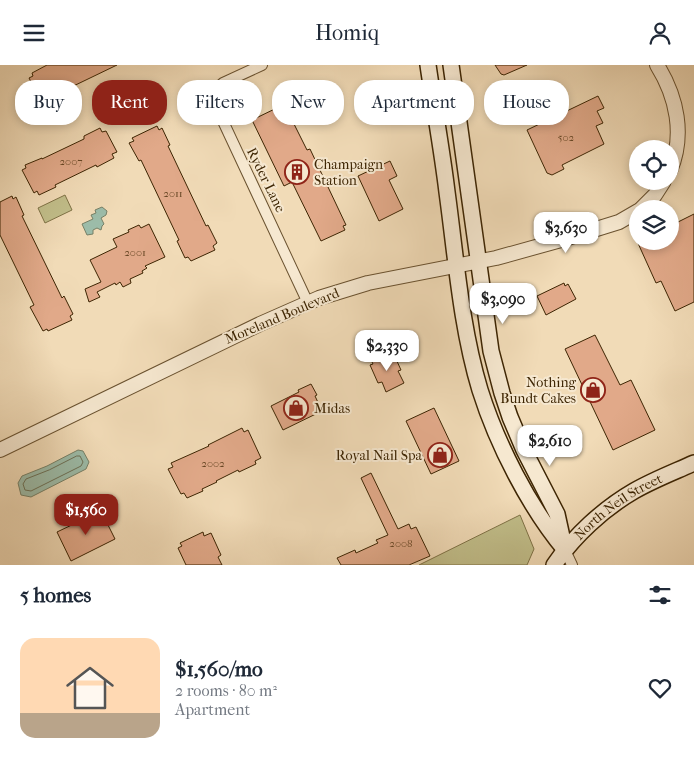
<!DOCTYPE html>
<meta charset="utf-8">
<style>
:root{--surface:#fff;--page:#f2f2f3;--text:#1f2937;--muted:#747a83;--accent:#8f2418}
body{margin:0;font-family:"IM FELL French Canon",serif;background:var(--page);color:var(--text);height:100vh;display:flex;flex-direction:column;font-size:19px;white-space:nowrap}
*{box-sizing:border-box;margin:0}
p{font-size:16px;color:var(--muted)}
.icon{flex:none;width:28px;height:28px;fill:none;stroke:currentColor;stroke-width:2;stroke-linecap:round;stroke-linejoin:round}
.map{position:relative;height:500px;overflow:hidden}
.details{display:flex;flex-direction:column;background:var(--surface);flex:1}
.details>*{flex:none}
.top-card{position:absolute;left:15px;top:15px;width:665px;height:45px;display:flex;gap:10px}
.fabs{position:absolute;left:629px;top:75px;display:grid;gap:10px}
.fabs a{display:grid;place-items:center;width:50px;height:50px;border-radius:50%;background:var(--surface);box-shadow:0 2px 8px #0003;font-size:25px}
.price{position:absolute;translate:-50% -42px;padding:0 11px;border-radius:10px;background:#fff;color:#222;font-size:16px;line-height:32px;filter:drop-shadow(0 1px 2px #0008)}
.price::after{content:'';position:absolute;left:50%;top:30px;width:15px;height:11px;margin-left:-8px;background:inherit;clip-path:polygon(0 0,100% 0,50% 100%)}
.price.current{background:var(--accent);color:#fff}
ul{padding:0;list-style:none}
li{display:flex;align-items:center;gap:15px;height:125px;padding:0 20px}
li span{display:grid;place-items:center;flex:none;width:140px;height:100px;border-radius:15px;color:#555}
li>.icon{margin-inline-start:auto}
span .icon{width:60px;height:60px;fill:#fffc;stroke-width:1}
li b{font-size:21px}
h2{display:flex;justify-content:space-between;align-items:center;height:60px;padding:0 20px;font-size:21px}
.chip{padding:0 18px;border-radius:20px;background:var(--surface);box-shadow:0 2px 8px #0003;font-size:18px;line-height:45px}
.chip.current{background:var(--accent);color:#fff}
header{display:flex;justify-content:space-between;align-items:center;height:65px;padding:0 20px;background:var(--surface);font-size:22px;font-weight:600}
.map>svg:first-child{display:block}
</style>
<header><svg class="icon" aria-label="menu" viewBox="0 0 24 24"><path d="M4 6h16M4 12h16M4 18h16"/></svg>Homiq<svg class="icon" aria-label="person" viewBox="0 0 24 24"><circle cx="12" cy="8" r="4"/><path d="M4 21q1-7 8-7t8 7"/></svg></header>
<div class="map">
<svg width="694" height="500" viewBox="0 0 694 500">
<rect width="100%" height="100%" fill="#f1dbb7"/>
<filter id="stains"><feTurbulence type="fractalNoise" baseFrequency=".004" numOctaves="4"/><feColorMatrix values="0 0 0 0 .2 0 0 0 0 .09 0 0 0 0 .02 0 0 0 .5 -.17"/></filter>
<radialGradient id="worn" r=".72"><stop offset=".6" stop-color="#630" stop-opacity="0"/><stop offset="1" stop-color="#630" stop-opacity=".3"/></radialGradient>
<g fill="#c1be8a" stroke="#7f7246">
<polygon points="65,130 72,145 45,158 38,143"/>
<polygon points="520,450 534,484 527,500 419,500"/>
</g>
<g fill="#9cbca9" stroke="#768067">
<polygon points="102,142 107,146 106,150 101,153 104,159 102,161 101,165 97,163 93,165 93,169 87,170 82,159 93,154 91,150 96,148 95,145"/>
<polygon points="78,385 83,386 89,397 86,404 31,432 21,430 18,418 22,411 47,401"/>
</g>
<g fill="none" stroke-linecap="round" stroke-linejoin="round">
<polygon stroke="#6c7056" stroke-width="1" points="77,391 80,391 83,397 81,401 31,426 25,425 23,419 26,414 49,405"/>
</g>
<g fill="#e1a989" stroke="#3d2503">
<polygon points="47,0 117,0 61,27 62,29 46,37 44,34 41,36 29,13 33,11 32,8"/>
<polygon points="495,0 527,0 504,10 501,9"/>
<polygon points="598,31 604,43 597,46 603,58 596,61 604,79 562,100 564,104 552,110 547,108 527,65"/>
<polygon points="285,39 289,47 292,46 296,55 293,57 307,85 310,84 346,160 343,161 345,165 321,176 292,117 284,121 252,55"/>
<polygon points="157,61 159,65 162,63 170,80 168,81 206,161 208,160 217,178 213,181 215,185 191,196 188,192 185,193 177,176 179,175 141,95 139,96 129,78 134,76 132,73"/>
<polygon points="100,63 102,67 106,66 117,87 112,89 114,93 97,102 96,100 55,120 56,122 39,130 37,126 34,128 22,105 26,103 25,100 42,93 42,94 84,74 84,71"/>
<polygon points="390,96 397,111 389,115 403,144 379,156 358,111"/>
<polygon points="12,131 13,134 16,132 24,150 22,151 62,233 64,231 73,249 70,251 72,255 48,266 47,264 43,266 30,242 34,240 0,170 0,137"/>
<polygon points="694,149 694,237 675,246 661,216 656,218 637,176 670,176 670,161"/>
<polygon points="149,159 165,192 145,201 147,203 142,206 143,208 130,214 131,218 123,222 120,217 116,220 115,218 97,227 100,232 89,237 85,224 101,217 90,195 117,182 113,174 129,167 128,165 139,160 141,163"/>
<polygon points="564,218 565,221 568,219 576,234 546,250 537,231"/>
<polygon points="595,270 620,320 631,315 655,365 613,385 565,284"/>
<polygon points="389,287 394,295 396,294 401,305 398,306 404,318 386,327 382,317 378,318 370,300 373,299 371,295"/>
<polygon points="311,319 317,330 315,331 322,346 283,365 271,341 299,327 298,325"/>
<polygon points="434,343 459,396 431,409 406,356"/>
<polygon points="242,363 244,367 248,365 261,393 255,396 256,399 239,407 238,405 216,416 217,417 202,424 203,426 187,433 184,428 181,429 168,404 173,402 171,398 209,381 208,380"/>
<polygon points="371,408 398,464 409,459 411,464 416,462 430,491 409,500 341,500 337,493 355,485 356,488 378,478 376,475 388,470 361,413"/>
<polygon points="101,446 115,474 71,496 57,467"/>
<polygon points="203,467 204,471 211,468 221,490 218,492 222,500 186,500 178,483 182,481 180,478"/>
</g>
<g fill="none" stroke-linecap="round" stroke-linejoin="round">
<defs>
<g id="minor">
<path d="M262,0l-39,18c-7,5 -10,10 -9,19l94,201"/>
<polyline points="565,485 572,500"/>
</g>
<g id="tertiary">
<path d="M657,0c20,32 28,70 13,106"/>
<polyline points="641,144 655,130 664,116"/>
<polyline points="0,385 260,259 319,233 368,218 496,193 561,175 619,157 638,146"/>
</g>
<g id="secondary">
<path d="M428,0c6,42 14,85 19,127 9,66 14,135 33,198 17,54 49,117 85,160"/>
<polyline points="451,0 491,286 502,328 510,352 524,385 557,449 564,481"/>
<path id="s1" d="M554,500c20,-29 49,-56 80,-74 19,-11 40,-19 60,-28"/>
</g>
</defs>
<use href="#minor" stroke="#6a5230" stroke-width="12"/>
<use href="#tertiary" stroke="#6a5230" stroke-width="16"/>
<use href="#secondary" stroke="#3d2503" stroke-width="18"/>
<use href="#minor" stroke="#f6e8d0" stroke-width="10"/>
<use href="#tertiary" stroke="#f6e8d0" stroke-width="14"/>
<use href="#secondary" stroke="#f6e8d0" stroke-width="15"/>
</g>
<defs>
<symbol id="building-ring" viewBox="-11 -11 22 22"><circle r="9.5" fill="#f6e8d0" stroke="#8f2418" stroke-width="1.5"/><path d="M-4-6H4V6H1V3H-1V6H-4ZM-2.5-4.3h1.7v1.8h-1.7ZM.8-4.3h1.7v1.8H.8ZM-2.5-1h1.7V.8h-1.7ZM.8-1h1.7V.8H.8Z" fill="#8f2418"/></symbol>
<symbol id="shop-ring" viewBox="-11 -11 22 22"><circle r="9.5" fill="#f6e8d0" stroke="#8f2418" stroke-width="1.5"/><path d="M-5-2.5h2.3a2.7 3.5 0 0 1 5.4 0H5L5.5 6h-11ZM-1.5-2.5h3a1.5 2.3 0 0 0-3 0Z" fill="#8f2418"/></symbol>
</defs>
<g fill-rule="evenodd">
<use href="#building-ring" x="283" y="93" width="28" height="28"/>
<use href="#shop-ring" x="579" y="311" width="28" height="28"/>
<use href="#shop-ring" x="282" y="329" width="28" height="28"/>
<use href="#shop-ring" x="426" y="376" width="28" height="28"/>
</g>
<g text-anchor="middle" dominant-baseline="central" stroke-width="4" stroke-linejoin="round" paint-order="stroke">
<g font-size="11" fill="#664624">
<text x="566" y="72">502</text>
<text x="71" y="96">2007</text>
<text x="173" y="128">2011</text>
<text x="135" y="187">2001</text>
<text x="213" y="398">2002</text>
<text x="401" y="478">2008</text>
</g>
<g font-size="14" fill="#3d2503" stroke="#f6e8d0" text-anchor="start">
<text x="314" y="99">Champaign<tspan x="314" dy="16">Station</tspan></text>
<text x="576" y="317" text-anchor="end">Nothing<tspan x="576" dy="16">Bundt Cakes</tspan></text>
<text x="314" y="343">Midas</text>
<text x="422" y="390" text-anchor="end">Royal Nail Spa</text>
</g>
<g font-size="14" fill="#3d2503" stroke="#f6e8d0">
<text transform="translate(266 115) rotate(64)">Ryder Lane</text>
<text transform="translate(282 251) rotate(-23)">Moreland Boulevard</text>
<text stroke="none"><textPath href="#s1" startOffset="88">North Neil Street</textPath></text>
</g>
</g>
<rect width="100%" height="100%" filter="url(#stains)"/>
<rect width="100%" height="100%" fill="url(#worn)"/>
</svg>
<div class="fabs">
<a><svg class="icon" aria-label="locate" viewBox="0 0 24 24"><circle cx="12" cy="12" r="6"/><path d="M12 2v4M12 18v4M2 12h4M18 12h4"/></svg></a>
<a><svg class="icon" aria-label="layers" viewBox="0 0 24 24"><path d="M12 4l9 5-9 5-9-5zM3 14l9 5 9-5"/></svg></a>
</div>
<b class="price" style="left:566px;top:189px">$3,630</b>
<b class="price" style="left:503px;top:260px">$3,090</b>
<b class="price" style="left:387px;top:307px">$2,330</b>
<b class="price" style="left:550px;top:402px">$2,610</b>
<b class="price current" style="left:86px;top:471px">$1,560</b>
<div class="top-card">
<a class="chip">Buy</a>
<a class="chip current">Rent</a>
<a class="chip">Filters</a>
<a class="chip">New</a>
<a class="chip">Apartment</a>
<a class="chip">House</a>
</div>
</div>
<section class="details">
<h2>5 homes<svg class="icon" aria-label="filters" viewBox="0 0 24 24"><path d="M4 7h16M4 17h16"/><circle cx="9" cy="7" r="2"/><circle cx="15" cy="17" r="2"/></svg></h2>
<ul>
<li><span style="background:linear-gradient(#ffd9b3 75%,#b9a48a 0)"><svg class="icon" aria-label="home" viewBox="0 0 24 24"><path d="M3 11l9-7 9 7M6 9v11h12V9"/></svg></span><div><b>$1,560/mo</b><p>2 rooms · 80 m²</p><p>Apartment</p></div><svg class="icon" aria-label="heart" viewBox="0 0 24 24"><path d="M12 20l-8-8c-3-5 5-10 8-4 3-6 11-1 8 4z"/></svg></li>
</ul>
</section>
